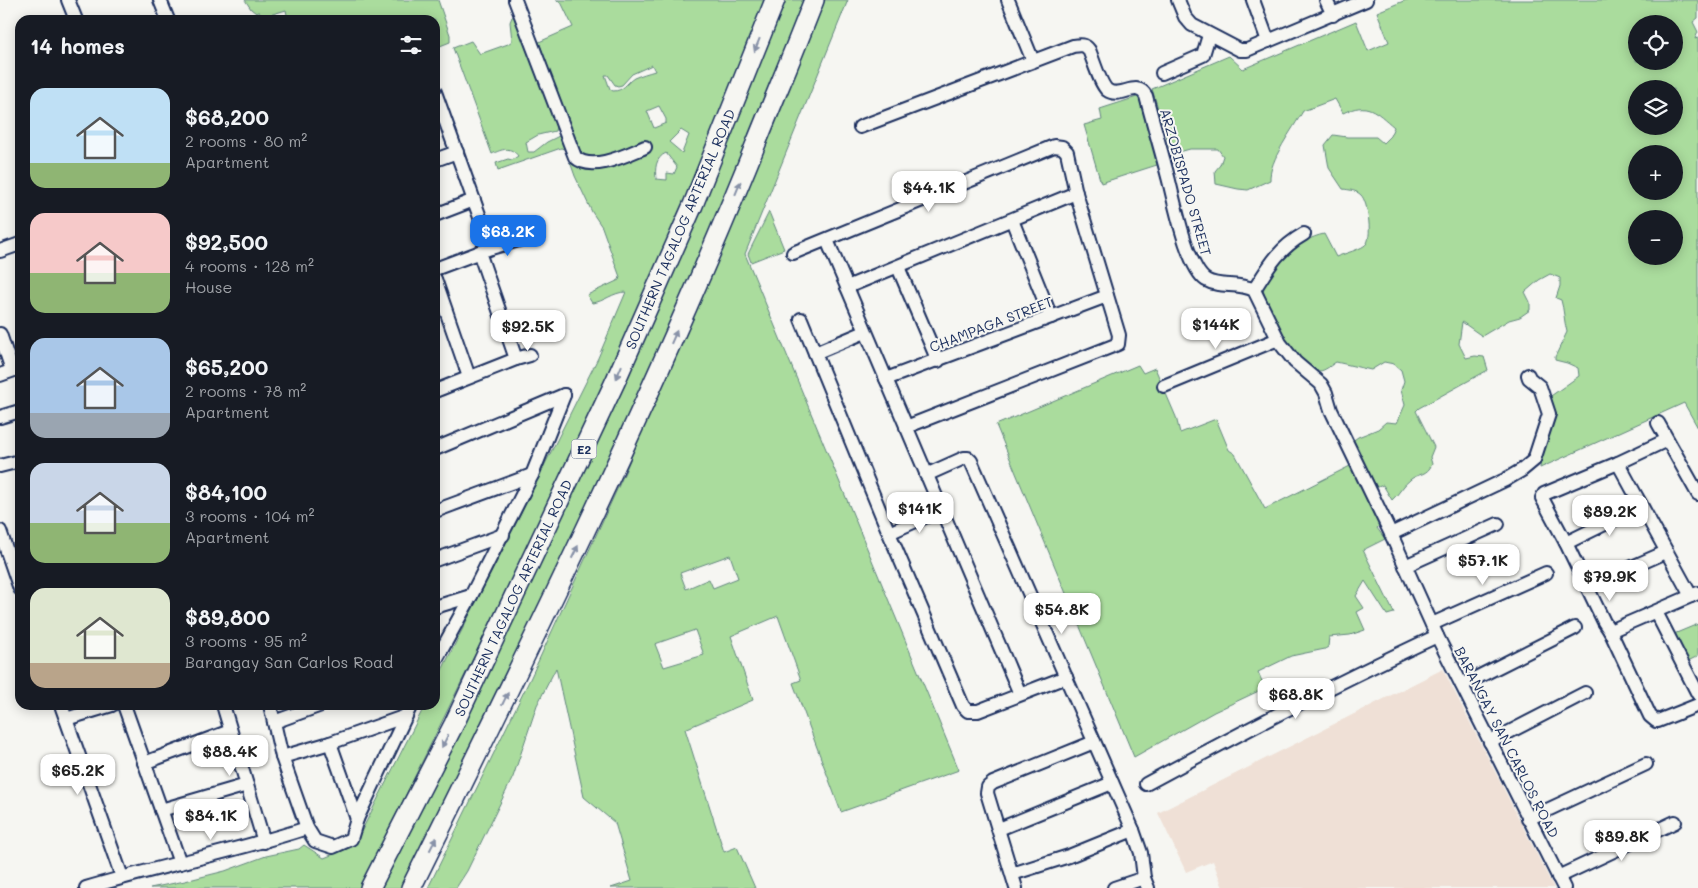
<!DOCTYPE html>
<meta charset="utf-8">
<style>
:root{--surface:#171b24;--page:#242831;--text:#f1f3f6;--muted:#9ea1a6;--accent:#1a73e8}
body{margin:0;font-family:Mali,sans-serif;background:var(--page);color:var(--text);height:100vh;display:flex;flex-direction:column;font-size:19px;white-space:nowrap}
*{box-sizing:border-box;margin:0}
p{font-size:16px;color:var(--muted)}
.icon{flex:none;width:28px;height:28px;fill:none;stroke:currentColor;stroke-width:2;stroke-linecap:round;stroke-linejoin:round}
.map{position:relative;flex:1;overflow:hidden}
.details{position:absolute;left:15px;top:15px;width:425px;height:695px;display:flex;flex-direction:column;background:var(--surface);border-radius:15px;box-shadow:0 2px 12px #0003}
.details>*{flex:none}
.fabs{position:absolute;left:1628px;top:15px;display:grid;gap:10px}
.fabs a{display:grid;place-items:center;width:55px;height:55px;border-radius:50%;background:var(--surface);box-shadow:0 2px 12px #0003;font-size:25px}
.price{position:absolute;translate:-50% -42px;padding:0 11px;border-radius:10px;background:#fff;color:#222;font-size:16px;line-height:32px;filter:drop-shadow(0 1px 2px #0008)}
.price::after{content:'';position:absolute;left:50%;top:30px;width:15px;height:11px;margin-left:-8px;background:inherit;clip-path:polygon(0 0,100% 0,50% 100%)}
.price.current{background:var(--accent);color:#fff}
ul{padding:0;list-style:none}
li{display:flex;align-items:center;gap:15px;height:125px;padding:0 15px}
li span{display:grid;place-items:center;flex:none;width:140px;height:100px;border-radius:15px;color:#555}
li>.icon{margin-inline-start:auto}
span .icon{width:60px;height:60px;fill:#fffc;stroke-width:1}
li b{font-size:21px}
h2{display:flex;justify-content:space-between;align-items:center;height:60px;padding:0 15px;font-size:21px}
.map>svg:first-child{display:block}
</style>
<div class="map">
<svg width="1698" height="888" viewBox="0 0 1698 888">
<rect width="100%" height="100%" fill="#f6f6f2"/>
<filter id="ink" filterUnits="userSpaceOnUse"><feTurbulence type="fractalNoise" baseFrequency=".02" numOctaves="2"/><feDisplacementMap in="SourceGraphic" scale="10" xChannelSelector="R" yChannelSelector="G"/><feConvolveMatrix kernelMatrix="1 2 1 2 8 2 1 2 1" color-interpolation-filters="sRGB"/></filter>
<g filter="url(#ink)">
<polygon fill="#efe0d6" points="1443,669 1554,888 1223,888 1213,861 1186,872 1158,813"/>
<g fill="#aadc9d" stroke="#62867e" fill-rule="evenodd">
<polygon points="245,0 438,0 450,35 450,42 435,48 435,20 288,20 286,10 263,17 259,12 256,13 251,9"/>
<path d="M556,0h211l-58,146 -82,190 -143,300 -124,252h-210l35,-7 40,-10 41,-15 33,-7 5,-4 20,13 30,-12 71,-141h10v-21l163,-326 28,-66c-13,0 -22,10 -34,11l-5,-8 32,-15 1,-3 -18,-50 -10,-15 -17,-36 -6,-17 4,1 44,-5 -37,3 -41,-116 34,-15 -12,-25zM652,65l3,6c-7,2 -14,4 -21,7 -8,5 -10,13 -21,13l-3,-2 -5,-14h3l7,10 3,1 4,-1 10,-11zM659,106l7,13v4l-12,5 -7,-17zM681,130l8,5 -7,18 -13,-11zM666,153l11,14 -3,7 -7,-1v7l-11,-1c-1,-10 -1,-21 10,-26z"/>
<polygon points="783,0 809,0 641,396 405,888 380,888"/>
<path d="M825,0h23l-103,254 214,516 -118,42 -48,-129 8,-3 -23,-64 -47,20 22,64 -68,29 39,123 13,-5 18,41h-144l21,-7 -17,-58 -31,-26 -28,-129 -19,37 -24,72 -46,94 -11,17h-28l103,-211 94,-205 20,-48 77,-173zM730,555l8,23 -25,10 -4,-9 -23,10 -6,-16zM695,630l9,25 -40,12 -9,-23z"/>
<path d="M1406,0h292v18l-5,4 5,10 -3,7 3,-1v390l-14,-25 -144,65 8,-70 31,-22 -1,-8 -11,-5 -12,-3v-3l12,-25c-3,-11 -3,-22 -6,-32l-5,-2 4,-12v-8l-10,-4 -11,6 -14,12 5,10v8l-10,7 -11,3 -27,16 -20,-14 -3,22 7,14 9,-2 9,1 4,13 -69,38 -3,3 18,36 -4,10 2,7c-5,12 -13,9 -21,15 -8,6 -12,15 -19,21l-9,-15 -10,4 -22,-47 7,-5 20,-8 8,-7 11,1 8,-18 -4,-15 3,-9 -3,-11 -7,-6 -10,-2 -13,8 -35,-8c-5,3 -11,9 -17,9 -23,0 -53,-62 -56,-82 4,-26 37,-50 61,-55l12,23c6,-3 28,-8 31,-14 5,-9 1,-41 -6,-48 -5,-5 -12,-5 -18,-6l-14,-21 -4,-23 8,-10 14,2h29l7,6 7,-7 4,-9c-19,-16 -26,-26 -51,-14l-8,-14 -32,12c-10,18 -34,49 -33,69l-22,10 -10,-1 -22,-5 -1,-13 5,-6 3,-9 -5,-7h-28l-18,5 -20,-65 77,-33 14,13 113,-48 12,30 21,-9 -12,-30zM1636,24h38v37h-38zM1636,89h38v37h-38zM1636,154h38v37h-38zM1636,219h38v37h-38z"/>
<path d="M515,15l41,112 -1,4 -17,4 -12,7 2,10h6l13,-10 12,-6 8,17 -3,-4 -3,-1 -63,22 -2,-7 12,-4 4,1 6,-4c-7,-10 -16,-7 -26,-2l-39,-106 18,-7 9,13 28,-10 4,-3 -2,-19 2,-5z"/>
<polygon points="1140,96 1160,164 1101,183 1084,125 1102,120 1100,109"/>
<polygon points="769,212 784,249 751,262 748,254"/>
<polygon points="1138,365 1143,373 1155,368 1176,417 1180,433 1216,419 1229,450 1235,454 1265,509 1352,465 1380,525 1377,528 1385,539 1363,550 1394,613 1387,615 1365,581 1356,596 1364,608 1357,612 1365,630 1350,635 1329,637 1328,647 1325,649 1291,656 1258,672 1265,688 1214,712 1134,757 996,425"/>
<polygon points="1698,624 1698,656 1686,662 1674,634"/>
</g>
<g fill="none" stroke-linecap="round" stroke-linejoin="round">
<defs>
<g id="minor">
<polyline points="68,0 76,20"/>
<polyline points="160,0 168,20"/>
<path d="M515,0l60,157c17,16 53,-3 70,-10"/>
<polyline points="1008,0 1033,61"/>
<polyline points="1178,0 1185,17 1192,25 1240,50 1247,50 1268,41 1366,0"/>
<polyline points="1253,0 1268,41"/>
<polyline points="1326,0 1333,15"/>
<polyline points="1162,73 1203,55 1209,35"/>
<polyline points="435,92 491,248 435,269"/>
<path d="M860,127l213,-81c7,-1 12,-2 16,4 4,9 11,34 18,40 13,10 30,-11 39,6 7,27 15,54 22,81 6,22 19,91 38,103 13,8 33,2 48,10l26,53 15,19 26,22 5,9 5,17 60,124 46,102 127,252"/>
<polyline points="435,160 457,152"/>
<polyline points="435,215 474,200"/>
<polyline points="1012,220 1051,317"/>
<polyline points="827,240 1020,694"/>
<polyline points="491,248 519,240"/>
<polyline points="0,251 20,244"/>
<polyline points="793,253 1054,146 1062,147 1067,152 1076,193 1119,335 1118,344 906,427"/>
<polyline points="898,267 938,361"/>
<polyline points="435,279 469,377"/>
<polyline points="847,287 1076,193"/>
<path d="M1254,290c15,-24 24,-41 50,-56"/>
<polyline points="801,319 889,533 963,706 968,711 978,711 1066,677"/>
<polyline points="0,334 12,370"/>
<polyline points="815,353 865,332"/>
<polyline points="516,359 530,355"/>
<polyline points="0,375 20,368"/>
<polyline points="886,379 1107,296"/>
<polyline points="1164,386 1278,339"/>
<polyline points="435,391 516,359 479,252"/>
<polyline points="0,417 20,411"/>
<polyline points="1658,423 1698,494"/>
<polyline points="1667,440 1618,463 1544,494 1542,498 1566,543 1604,622 1610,631 1650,716 1656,721 1658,721 1698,705"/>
<polyline points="435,449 564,395"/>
<polyline points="1618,463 1691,596"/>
<polyline points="0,466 20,461"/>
<polyline points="926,475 964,458 968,458 971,461 1133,830 1141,853 1144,878 1148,888"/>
<polyline points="435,511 532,475"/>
<polyline points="0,531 20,589"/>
<polyline points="889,533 940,510"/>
<polyline points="1391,534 1505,480 1522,470 1534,460 1549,414 1540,387 1529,378 1528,375"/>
<polyline points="1566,543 1641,506"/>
<polyline points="435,560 503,535"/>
<polyline points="1405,566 1498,524"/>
<polyline points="1587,587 1666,552"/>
<polyline points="435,607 471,596"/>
<polyline points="1656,612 1698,694"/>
<polyline points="1432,624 1546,573"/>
<polyline points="1610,631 1698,593"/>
<polyline points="435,662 471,596 532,475 564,395"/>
<polyline points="1462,685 1575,628"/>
<polyline points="61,705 122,877"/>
<polyline points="124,705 180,863"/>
<polyline points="223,705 264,842"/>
<polyline points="270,705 282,757 307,828 315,841 333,847 351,839 357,819 411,705"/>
<polyline points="66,719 112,705"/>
<polyline points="274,722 321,705"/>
<polyline points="1490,742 1585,693"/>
<polyline points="330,743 357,819"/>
<polyline points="282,757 330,743 406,716"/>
<polyline points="144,763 230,731"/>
<path d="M1146,784c96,-52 192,-102 291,-148"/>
<polyline points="161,810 247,785"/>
<polyline points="1528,819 1646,764"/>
<polyline points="999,829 1112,783"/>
<polyline points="1012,874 1069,856 1133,830"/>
<polyline points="1558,877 1675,822"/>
<path d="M86,888c73,-22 148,-36 221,-60"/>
<polyline points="1016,888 987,793 988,787 993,783 1094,742"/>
<polyline points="1114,888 1144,878"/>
</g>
<g id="highway">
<polyline points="370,888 454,724 615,382 693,205 775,0"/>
<path d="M411,888c122,-246 243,-492 346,-747 19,-47 39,-94 57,-141"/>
</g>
</defs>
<use href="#minor" stroke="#1b2f5e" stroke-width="16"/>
<use href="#highway" stroke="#1b2f5e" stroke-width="22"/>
<use href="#minor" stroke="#f6f6f2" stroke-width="12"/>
<use href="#highway" stroke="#f6f6f2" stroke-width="19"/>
</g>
<defs><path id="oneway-solid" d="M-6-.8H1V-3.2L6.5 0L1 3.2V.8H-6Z" transform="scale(1.25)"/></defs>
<g fill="#8892a8">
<use href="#oneway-solid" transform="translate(757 45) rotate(112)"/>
<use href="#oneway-solid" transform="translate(738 188) rotate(-68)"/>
<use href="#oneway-solid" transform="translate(674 337) rotate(-66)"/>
<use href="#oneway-solid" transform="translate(619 372) rotate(113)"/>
<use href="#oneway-solid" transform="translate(575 552) rotate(-64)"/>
<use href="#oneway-solid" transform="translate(505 699) rotate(-64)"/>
<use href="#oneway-solid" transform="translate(445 741) rotate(117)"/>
<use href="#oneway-solid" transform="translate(433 844) rotate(-63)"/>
</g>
</g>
<g text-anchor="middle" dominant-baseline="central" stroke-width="4" stroke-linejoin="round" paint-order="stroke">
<rect fill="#f6f6f2" stroke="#5d6b8a" stroke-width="1" x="571.5" y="439.5" width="25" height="19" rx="4"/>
<g font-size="12" font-weight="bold" fill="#1b2f5e">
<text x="584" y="449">E2</text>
</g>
<g font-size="14" fill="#1b2f5e" stroke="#f6f6f2">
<text transform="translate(1186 182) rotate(74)">ARZOBISPADO STREET</text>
<text transform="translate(680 229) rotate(-67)">SOUTHERN TAGALOG ARTERIAL ROAD</text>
<text transform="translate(991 324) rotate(-21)">CHAMPAGA STREET</text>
<text transform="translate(513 598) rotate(-65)">SOUTHERN TAGALOG ARTERIAL ROAD</text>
<text transform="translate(1507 742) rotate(63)">BARANGAY SAN CARLOS ROAD</text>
</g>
</g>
</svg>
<div class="fabs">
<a><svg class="icon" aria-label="locate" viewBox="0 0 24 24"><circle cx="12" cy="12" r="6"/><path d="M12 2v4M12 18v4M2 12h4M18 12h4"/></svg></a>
<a><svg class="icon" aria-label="layers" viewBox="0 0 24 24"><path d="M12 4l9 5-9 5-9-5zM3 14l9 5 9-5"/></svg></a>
<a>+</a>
<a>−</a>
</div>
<b class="price" style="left:929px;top:213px">$44.1K</b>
<b class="price current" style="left:508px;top:257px">$68.2K</b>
<b class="price" style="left:1216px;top:350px">$144K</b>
<b class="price" style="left:528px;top:352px">$92.5K</b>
<b class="price" style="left:920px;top:534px">$141K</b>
<b class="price" style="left:1610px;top:537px">$89.2K</b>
<b class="price" style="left:1483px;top:586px">$57.1K</b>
<b class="price" style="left:1610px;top:602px">$79.9K</b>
<b class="price" style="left:1062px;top:635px">$54.8K</b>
<b class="price" style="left:1296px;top:720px">$68.8K</b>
<b class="price" style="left:230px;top:777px">$88.4K</b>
<b class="price" style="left:78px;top:796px">$65.2K</b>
<b class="price" style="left:211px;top:841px">$84.1K</b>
<b class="price" style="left:1622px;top:862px">$89.8K</b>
<section class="details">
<h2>14 homes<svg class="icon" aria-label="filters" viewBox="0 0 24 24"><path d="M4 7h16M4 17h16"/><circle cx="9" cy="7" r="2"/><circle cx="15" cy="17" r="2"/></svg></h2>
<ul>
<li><span style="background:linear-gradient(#bfe0f5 75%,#8fb573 0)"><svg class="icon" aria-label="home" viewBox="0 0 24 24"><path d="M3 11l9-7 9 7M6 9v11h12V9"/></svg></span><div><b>$68,200</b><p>2 rooms · 80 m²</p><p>Apartment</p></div></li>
<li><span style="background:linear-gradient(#f6c9c9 60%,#8fb573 0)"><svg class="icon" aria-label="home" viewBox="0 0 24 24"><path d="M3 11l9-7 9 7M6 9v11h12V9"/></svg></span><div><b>$92,500</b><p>4 rooms · 128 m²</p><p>House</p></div></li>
<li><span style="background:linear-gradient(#a9c7e8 75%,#9aa5b1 0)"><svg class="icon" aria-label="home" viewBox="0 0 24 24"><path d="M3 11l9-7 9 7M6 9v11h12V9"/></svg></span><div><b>$65,200</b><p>2 rooms · 78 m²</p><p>Apartment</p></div></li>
<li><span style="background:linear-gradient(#c9d6e8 60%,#8fb573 0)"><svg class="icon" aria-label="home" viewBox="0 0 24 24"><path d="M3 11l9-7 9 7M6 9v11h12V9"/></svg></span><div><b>$84,100</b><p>3 rooms · 104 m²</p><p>Apartment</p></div></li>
<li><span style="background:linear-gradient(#dfe7d0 75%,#b9a48a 0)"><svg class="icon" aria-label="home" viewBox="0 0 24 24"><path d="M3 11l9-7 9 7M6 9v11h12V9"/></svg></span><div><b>$89,800</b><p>3 rooms · 95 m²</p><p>Barangay San Carlos Road</p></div></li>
</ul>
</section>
</div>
